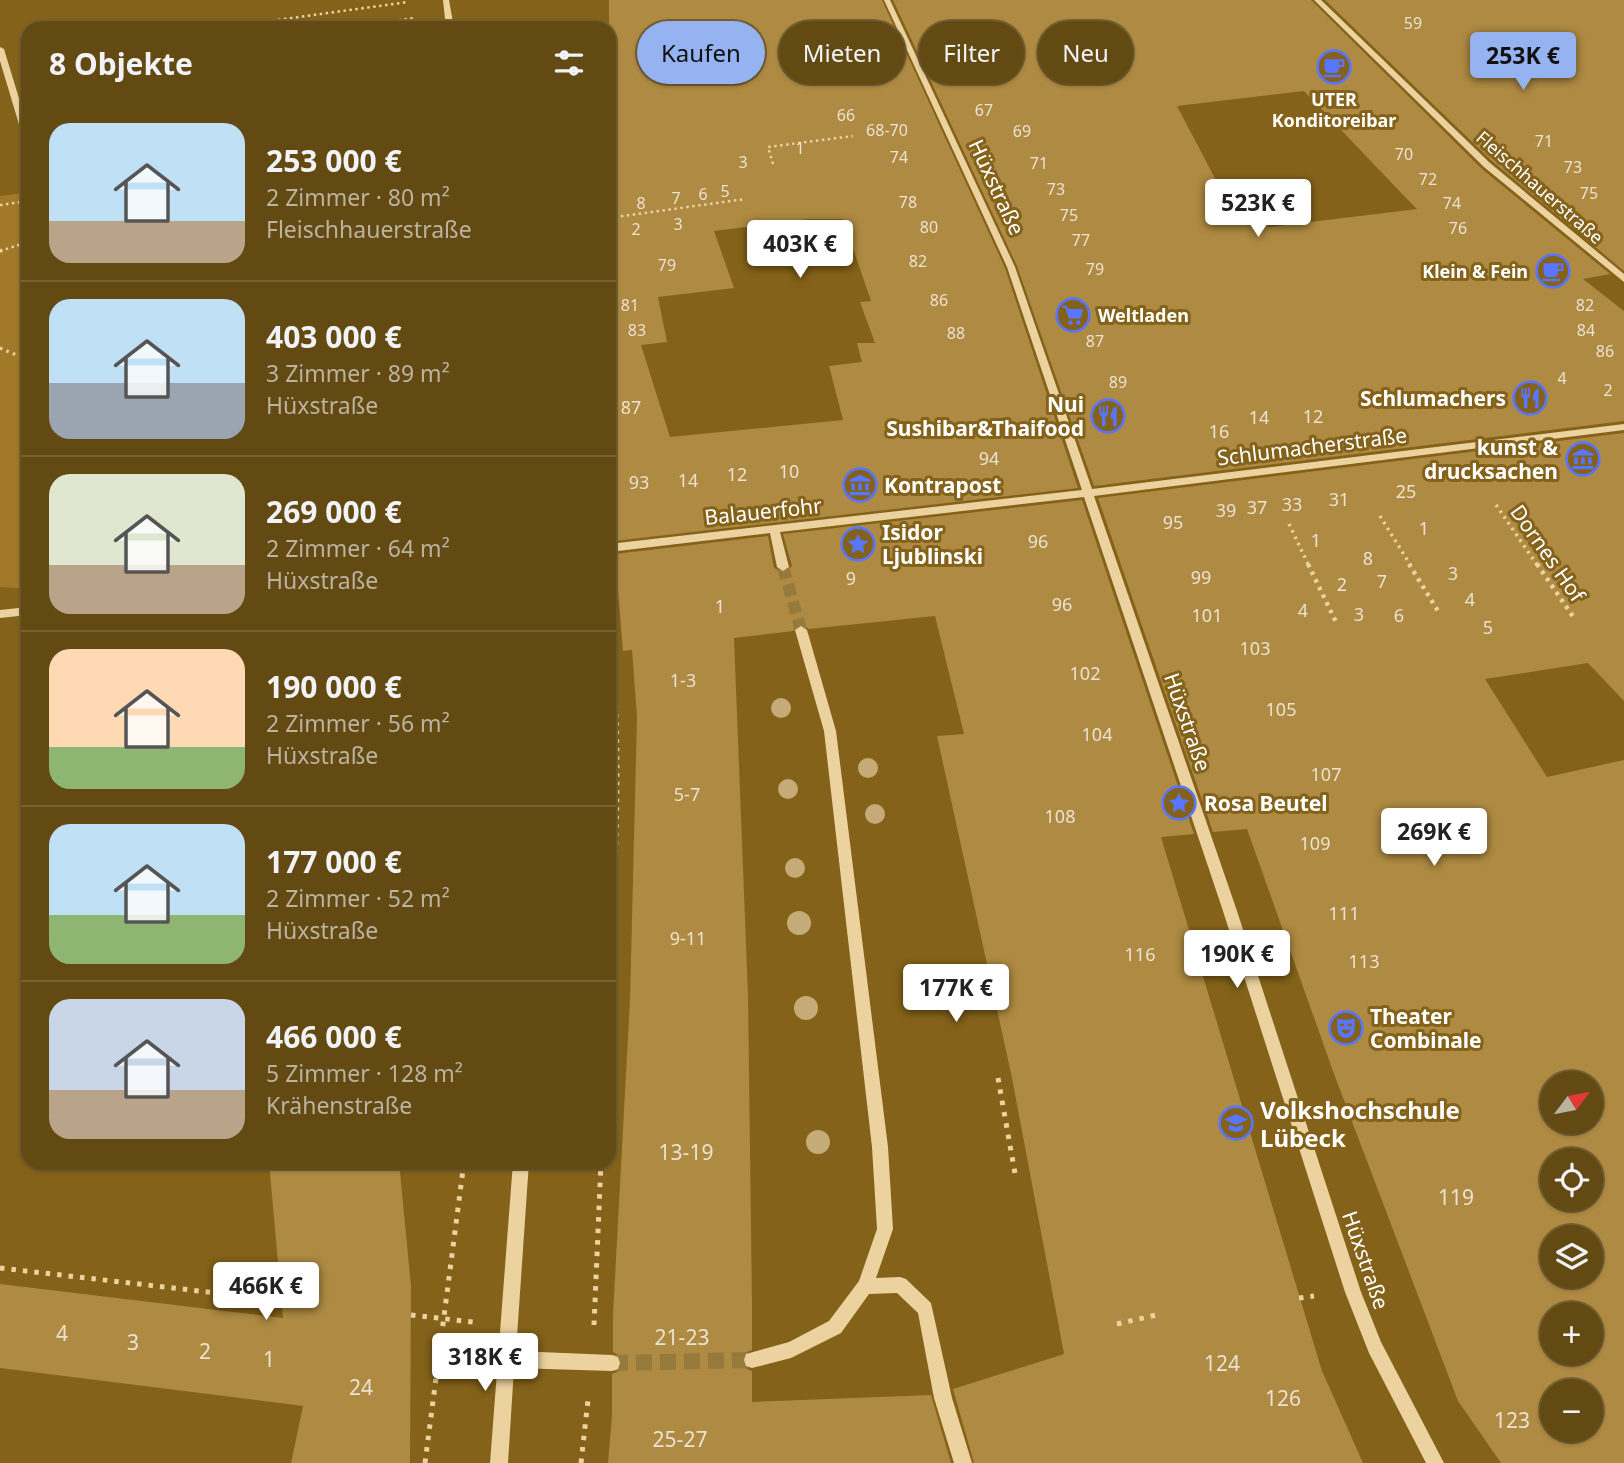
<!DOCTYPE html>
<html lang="de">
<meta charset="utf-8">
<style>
:root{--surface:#634a13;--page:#6c5421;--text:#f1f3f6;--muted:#bbb3a0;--line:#776233;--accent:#95b2f1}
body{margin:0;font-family:"Noto Sans",sans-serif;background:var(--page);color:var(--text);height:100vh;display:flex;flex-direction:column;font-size:26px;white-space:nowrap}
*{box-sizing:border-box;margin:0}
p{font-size:23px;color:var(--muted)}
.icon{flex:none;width:38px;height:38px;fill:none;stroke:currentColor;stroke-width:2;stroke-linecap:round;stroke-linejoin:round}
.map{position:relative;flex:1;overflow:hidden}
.sheet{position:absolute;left:21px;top:21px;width:595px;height:1148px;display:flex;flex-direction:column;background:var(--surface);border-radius:21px;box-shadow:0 2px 5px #0004,0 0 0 2px var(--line)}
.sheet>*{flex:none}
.hud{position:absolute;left:637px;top:21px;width:665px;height:63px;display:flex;gap:14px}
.needle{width:46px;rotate:58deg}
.buttons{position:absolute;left:1540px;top:1071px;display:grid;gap:14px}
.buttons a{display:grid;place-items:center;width:63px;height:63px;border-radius:50%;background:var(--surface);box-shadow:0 2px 5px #0004,0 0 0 2px var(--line);font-size:35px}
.price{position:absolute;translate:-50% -60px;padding:0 16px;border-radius:7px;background:#fff;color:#222;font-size:23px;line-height:46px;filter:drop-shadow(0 2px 4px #0008)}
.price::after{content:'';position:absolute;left:50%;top:42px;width:21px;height:16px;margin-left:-10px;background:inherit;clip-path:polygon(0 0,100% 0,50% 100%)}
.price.active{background:var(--accent);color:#111}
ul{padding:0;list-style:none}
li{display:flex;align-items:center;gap:21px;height:175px;padding:0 28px}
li+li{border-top:2px solid var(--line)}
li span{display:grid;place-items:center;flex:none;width:196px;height:140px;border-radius:21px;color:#555}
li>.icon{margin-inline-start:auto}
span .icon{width:84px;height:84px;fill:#fffc;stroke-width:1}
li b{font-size:30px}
h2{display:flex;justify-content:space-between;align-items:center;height:84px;padding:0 28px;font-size:30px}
.tag{padding:0 24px;border-radius:32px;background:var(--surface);box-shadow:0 2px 5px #0004,0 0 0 2px var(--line);font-size:24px;line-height:63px}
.tag.active{background:var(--accent);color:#111}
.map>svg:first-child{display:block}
</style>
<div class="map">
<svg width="1624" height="1463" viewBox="0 0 1624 1463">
<rect width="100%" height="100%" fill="#846219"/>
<polygon fill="#a17928" points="23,193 28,206 28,589 0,587 0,196"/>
<g fill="#ae8a42" fill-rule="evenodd">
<path d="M609,0h273l123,268 73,220 -464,53 -2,-23 -3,1zM809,219h34l28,82 -11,1 15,41h-18l5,19 -33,4 14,54 -173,17 -29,-92 26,-3 -9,-45 76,-9 -20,-57z"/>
<path d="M893,0h418l171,169 128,105 -27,5 41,32v110l-530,65 -77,-220zM1304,91l102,107 11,11 -148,18 -18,-25 -22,3 -52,-99z"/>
<polygon points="1325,0 1624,0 1624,271 1492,161"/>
<path d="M1624,433v268l-36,-38 -103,16 62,98 77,-17v703h-123l-43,-62 -124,-327 -87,-245 -34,3 -115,-334zM1552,1083h39v39h-39zM1552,1160h39v39h-39zM1552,1237h39v39h-39zM1552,1314h39v39h-39zM1552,1391h39v39h-39z"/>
<polygon points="1082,500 1194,834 1161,837 1322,1371 1363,1463 974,1463 953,1389 1064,1354 1012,1078 937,736 964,734 935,616 809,629 800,624 793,631 734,638 748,995 752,1305 752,1350 744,1353 742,1361 745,1368 752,1371 752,1402 931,1395 951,1463 608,1463 612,1415 612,1374 619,1371 622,1364 620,1356 613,1352 613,1314 630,1000 637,717 632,650 623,651 615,554 768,536 774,568 784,573 792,566 783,534"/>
<polygon points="269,1162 399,1162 411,1286 410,1463 291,1463 303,1406 0,1368 0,1284 283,1318"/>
</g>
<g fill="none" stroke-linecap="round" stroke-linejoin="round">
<polyline stroke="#967a3c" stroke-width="12" stroke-dasharray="12 6" stroke-linecap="butt" points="783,567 801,630"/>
<polyline stroke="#967a3c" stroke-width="16" stroke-dasharray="16 8" stroke-linecap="butt" points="612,1363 752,1360"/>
<g stroke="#ecd29e" stroke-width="2.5" stroke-dasharray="2.5 3.5" stroke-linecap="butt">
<polyline points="243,28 277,20 408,2"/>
<polyline points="345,28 414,18"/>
<polyline points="773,164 768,147 853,136"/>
<polyline points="0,205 28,201"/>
<polyline points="609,218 745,199"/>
<polyline points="0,251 28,242"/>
</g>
<g stroke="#ecd29e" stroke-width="3.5" stroke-dasharray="2.5 4.5" stroke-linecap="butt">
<polyline points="0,251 6,249"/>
<polyline points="0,348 28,360"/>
<polyline points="1496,505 1538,566"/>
<polyline points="1380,516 1411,566"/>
<polyline points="1289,524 1309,566"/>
</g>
<g stroke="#ecd29e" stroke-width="4.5" stroke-dasharray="3.5 5" stroke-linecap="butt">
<polyline points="1308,564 1336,622"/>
<polyline points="1409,564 1438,611"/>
<polyline points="1537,564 1574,618"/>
<path d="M609,612c13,117 8,234 2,351"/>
</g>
<g stroke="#ecd29e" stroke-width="5" stroke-dasharray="4.5 7" stroke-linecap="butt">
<polyline points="609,993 611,961"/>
<polyline points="998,1078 1016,1179"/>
<polyline points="0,1268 312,1304"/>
<polyline points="1299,1298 1314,1296"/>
<polyline points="411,1315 473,1322"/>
<polyline points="1117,1324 1156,1315"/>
<polyline points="594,1325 601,1162"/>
<polyline points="425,1463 464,1162"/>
<polyline points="581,1463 588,1400"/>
</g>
<g fill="#ecd29e" fill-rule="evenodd">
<polygon points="443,0 449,0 454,28 446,28"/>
<polygon points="884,0 890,0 1015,267 1092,489 1624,424 1624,430 1094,496 1236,908 1361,1292 1381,1342 1444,1463 1426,1463 1369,1353 1345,1292 1222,908 1084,497 780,532 789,567 783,571 777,567 770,533 609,552 609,544 1082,490 1007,267"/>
<polygon points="1314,0 1321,0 1490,163 1624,274 1624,282 1484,167"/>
<polygon points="0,47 4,49 28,128 28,143 24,141 0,61"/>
<polygon points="28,607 28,615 0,618 0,610"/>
<polygon points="801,626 807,630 836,731 888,1147 893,1229 876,1278 900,1277 906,1279 931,1303 952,1398 972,1463 954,1463 934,1398 918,1313 897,1293 869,1294 841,1333 791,1358 752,1368 746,1366 744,1360 746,1354 789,1342 829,1321 859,1281 877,1229 872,1147 824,731 795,630"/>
<polygon points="513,1162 529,1162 516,1351 612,1355 618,1357 620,1363 618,1369 612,1371 514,1368 508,1463 490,1463"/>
</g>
</g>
<g fill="#c4ab77">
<circle cx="781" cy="708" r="10"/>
<circle cx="868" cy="768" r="10"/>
<circle cx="788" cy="789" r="10"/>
<circle cx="875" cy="814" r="10"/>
<circle cx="795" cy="868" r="10"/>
<circle cx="799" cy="923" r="12"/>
<circle cx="806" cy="1008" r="12"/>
<circle cx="818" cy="1142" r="12"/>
</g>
<defs>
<symbol id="cafe-ring" viewBox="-11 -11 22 22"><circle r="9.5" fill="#846219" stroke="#5976ff" stroke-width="1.5"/><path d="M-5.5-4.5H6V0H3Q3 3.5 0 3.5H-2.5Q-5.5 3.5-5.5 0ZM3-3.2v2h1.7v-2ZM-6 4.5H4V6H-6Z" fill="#5976ff"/></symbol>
<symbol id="supermarket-ring" viewBox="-11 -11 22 22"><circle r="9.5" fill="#846219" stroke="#5976ff" stroke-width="1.5"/><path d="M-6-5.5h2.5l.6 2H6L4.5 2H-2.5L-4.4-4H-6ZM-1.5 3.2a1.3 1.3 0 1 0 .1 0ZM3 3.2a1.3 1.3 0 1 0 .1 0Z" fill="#5976ff"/></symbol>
<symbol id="restaurant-ring" viewBox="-11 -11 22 22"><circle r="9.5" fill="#846219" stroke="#5976ff" stroke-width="1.5"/><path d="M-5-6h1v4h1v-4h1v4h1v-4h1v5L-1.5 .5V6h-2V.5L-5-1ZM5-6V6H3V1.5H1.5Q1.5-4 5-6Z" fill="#5976ff"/></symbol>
<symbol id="museum-ring" viewBox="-11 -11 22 22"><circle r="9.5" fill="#846219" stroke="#5976ff" stroke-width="1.5"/><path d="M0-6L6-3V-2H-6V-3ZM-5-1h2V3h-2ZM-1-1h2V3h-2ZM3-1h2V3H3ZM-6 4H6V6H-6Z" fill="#5976ff"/></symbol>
<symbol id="sight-ring" viewBox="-11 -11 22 22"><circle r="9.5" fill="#846219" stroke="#5976ff" stroke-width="1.5"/><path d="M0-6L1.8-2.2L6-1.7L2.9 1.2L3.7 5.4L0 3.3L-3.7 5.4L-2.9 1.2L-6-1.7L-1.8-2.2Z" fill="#5976ff"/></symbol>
<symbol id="theatre-ring" viewBox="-11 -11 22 22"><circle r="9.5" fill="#846219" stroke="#5976ff" stroke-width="1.5"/><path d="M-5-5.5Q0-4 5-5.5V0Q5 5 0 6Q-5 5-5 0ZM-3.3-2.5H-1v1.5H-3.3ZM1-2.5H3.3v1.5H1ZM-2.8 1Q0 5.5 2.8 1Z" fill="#5976ff"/></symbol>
<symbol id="school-ring" viewBox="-11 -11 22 22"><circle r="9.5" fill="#846219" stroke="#5976ff" stroke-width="1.5"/><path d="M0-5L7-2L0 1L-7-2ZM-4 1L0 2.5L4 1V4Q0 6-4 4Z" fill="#5976ff"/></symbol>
</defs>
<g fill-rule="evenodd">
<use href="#cafe-ring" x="1315" y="48" width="38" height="38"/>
<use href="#cafe-ring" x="1534" y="252" width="38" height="38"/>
<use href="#supermarket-ring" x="1054" y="296" width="38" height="38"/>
<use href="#restaurant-ring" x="1511" y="379" width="38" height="38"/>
<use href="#restaurant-ring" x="1089" y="397" width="38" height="38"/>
<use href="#museum-ring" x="1564" y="440" width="38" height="38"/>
<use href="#museum-ring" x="841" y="466" width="38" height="38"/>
<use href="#sight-ring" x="839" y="525" width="38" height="38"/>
<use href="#sight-ring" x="1160" y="784" width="38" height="38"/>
<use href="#theatre-ring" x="1327" y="1009" width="38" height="38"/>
<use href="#school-ring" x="1217" y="1104" width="38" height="38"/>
</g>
<g text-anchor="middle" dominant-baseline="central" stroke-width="6" stroke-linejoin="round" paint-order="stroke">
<g font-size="16" fill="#ebe2d0">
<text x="1413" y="23">59</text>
<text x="984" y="110">67</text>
<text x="846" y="115">66</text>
<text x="887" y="130">68-70</text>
<text x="1022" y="131">69</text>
<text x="1544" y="141">71</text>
<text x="800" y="148">1</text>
<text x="1404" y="154">70</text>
<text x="899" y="157">74</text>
<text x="743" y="162">3</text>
<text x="1039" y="163">71</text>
<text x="1573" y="167">73</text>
<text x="1428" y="179">72</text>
<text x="1056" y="189">73</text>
<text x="725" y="191">5</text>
<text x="1589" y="193">75</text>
<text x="703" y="194">6</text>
<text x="676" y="198">7</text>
<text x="908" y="202">78</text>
<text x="641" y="203">8</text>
<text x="1452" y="203">74</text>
<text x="1069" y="215">75</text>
<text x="678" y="224">3</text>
<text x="929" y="227">80</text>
<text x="1458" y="228">76</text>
<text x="636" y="229">2</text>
<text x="1081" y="240">77</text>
<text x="918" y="261">82</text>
<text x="667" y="265">79</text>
<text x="1095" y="269">79</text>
<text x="939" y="300">86</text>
<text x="630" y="305">81</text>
<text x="1585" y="305">82</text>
<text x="637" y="330">83</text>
<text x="1586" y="330">84</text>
<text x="956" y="333">88</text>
<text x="1095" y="341">87</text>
<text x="1605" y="351">86</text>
<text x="1562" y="378">4</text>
<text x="1118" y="382">89</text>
<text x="1608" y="390">2</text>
</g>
<g font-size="18" font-weight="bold" fill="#fff" stroke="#846219">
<text x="1334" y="99">UTER<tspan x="1334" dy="21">Konditoreibar</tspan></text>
<text x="1528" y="271" text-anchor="end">Klein &amp; Fein</text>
<text x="1098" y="315" text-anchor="start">Weltladen</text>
</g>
<g font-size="18" fill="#fff" stroke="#846219">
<text transform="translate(1540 187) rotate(41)">Fleischhauerstraße</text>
</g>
<g font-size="18" fill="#ebe2d0">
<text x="631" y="407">87</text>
<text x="1313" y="416">12</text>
<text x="1259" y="417">14</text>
<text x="1219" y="431">16</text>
<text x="989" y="458">94</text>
<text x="789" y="471">10</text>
<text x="737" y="474">12</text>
<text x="688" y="480">14</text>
<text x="639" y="482">93</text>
<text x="1406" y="491">25</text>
<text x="1339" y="499">31</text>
<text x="1292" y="504">33</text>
<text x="1257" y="507">37</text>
<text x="1226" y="510">39</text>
<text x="1173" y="522">95</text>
<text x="1424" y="528">1</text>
<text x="1316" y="540">1</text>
<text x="1038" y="541">96</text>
<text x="1368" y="558">8</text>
<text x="1453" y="573">3</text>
<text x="1201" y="577">99</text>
<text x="851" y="578">9</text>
<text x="1382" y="581">7</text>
<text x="1342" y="584">2</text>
<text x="1470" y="599">4</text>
<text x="1062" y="604">96</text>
<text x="720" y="606">1</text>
<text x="1303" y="610">4</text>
<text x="1359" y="614">3</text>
<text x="1207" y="615">101</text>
<text x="1399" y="615">6</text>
<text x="1488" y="627">5</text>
<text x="1255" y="648">103</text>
<text x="1085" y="673">102</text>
<text x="683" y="680">1-3</text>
<text x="1281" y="709">105</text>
<text x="1097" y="734">104</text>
<text x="1326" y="774">107</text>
<text x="687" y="794">5-7</text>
<text x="1060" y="816">108</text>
<text x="1315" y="843">109</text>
<text x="1344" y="913">111</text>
<text x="688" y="938">9-11</text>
<text x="1140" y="954">116</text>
<text x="1364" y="961">113</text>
</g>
<g font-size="21" fill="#fff" stroke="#846219">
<text transform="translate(997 187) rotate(65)">Hüxstraße</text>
<text transform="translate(1312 446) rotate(-7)">Schlumacherstraße</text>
<text transform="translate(763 511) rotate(-6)">Balauerfohr</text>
<text transform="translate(1548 553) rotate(55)">Dornes Hof</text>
<text transform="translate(1188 722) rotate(71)">Hüxstraße</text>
<text transform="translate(1366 1260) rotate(71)">Hüxstraße</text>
</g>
<g font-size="21" font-weight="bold" fill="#fff" stroke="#846219" text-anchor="start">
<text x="1506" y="398" text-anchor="end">Schlumachers</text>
<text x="1084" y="404" text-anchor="end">Nui<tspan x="1084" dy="24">Sushibar&amp;Thaifood</tspan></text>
<text x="1558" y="447" text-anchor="end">kunst &amp;<tspan x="1558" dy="24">drucksachen</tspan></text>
<text x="884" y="485">Kontrapost</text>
<text x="882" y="532">Isidor<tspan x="882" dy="24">Ljublinski</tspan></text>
<text x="1204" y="803">Rosa Beutel</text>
<text x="1370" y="1016">Theater<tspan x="1370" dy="24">Combinale</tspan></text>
</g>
<g font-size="21" fill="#ebe2d0">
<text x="686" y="1152">13-19</text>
<text x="1456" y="1197">119</text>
<text x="62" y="1333">4</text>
<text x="682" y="1337">21-23</text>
<text x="133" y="1342">3</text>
<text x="205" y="1351">2</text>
<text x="269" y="1359">1</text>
<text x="1222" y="1363">124</text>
<text x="361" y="1387">24</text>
<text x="1283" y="1398">126</text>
<text x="1512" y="1420">123</text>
<text x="680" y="1439">25-27</text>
</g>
<g font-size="24" font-weight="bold" fill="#fff" stroke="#846219" text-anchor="start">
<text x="1260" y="1109">Volkshochschule<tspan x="1260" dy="28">Lübeck</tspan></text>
</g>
</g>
</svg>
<div class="buttons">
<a><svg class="needle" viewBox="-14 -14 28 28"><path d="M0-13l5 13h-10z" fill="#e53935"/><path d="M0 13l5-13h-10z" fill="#bbb3a0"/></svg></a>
<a><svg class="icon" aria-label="locate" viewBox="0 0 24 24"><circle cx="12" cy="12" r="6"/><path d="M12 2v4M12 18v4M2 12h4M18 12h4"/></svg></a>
<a><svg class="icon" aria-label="layers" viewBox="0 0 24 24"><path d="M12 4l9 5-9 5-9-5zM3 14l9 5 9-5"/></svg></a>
<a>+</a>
<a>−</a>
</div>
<b class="price active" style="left:1523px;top:92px">253K €</b>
<b class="price" style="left:1258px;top:239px">523K €</b>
<b class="price" style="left:800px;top:280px">403K €</b>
<b class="price" style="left:1434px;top:868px">269K €</b>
<b class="price" style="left:1237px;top:990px">190K €</b>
<b class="price" style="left:956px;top:1024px">177K €</b>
<b class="price" style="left:266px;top:1322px">466K €</b>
<b class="price" style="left:485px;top:1393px">318K €</b>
<div class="hud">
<a class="tag active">Kaufen</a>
<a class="tag">Mieten</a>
<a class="tag">Filter</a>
<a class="tag">Neu</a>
</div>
<section class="sheet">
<h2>8 Objekte<svg class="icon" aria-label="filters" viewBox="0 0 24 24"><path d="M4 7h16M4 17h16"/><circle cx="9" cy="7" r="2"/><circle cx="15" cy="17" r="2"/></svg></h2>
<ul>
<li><span style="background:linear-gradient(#bfe0f5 70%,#b9a48a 0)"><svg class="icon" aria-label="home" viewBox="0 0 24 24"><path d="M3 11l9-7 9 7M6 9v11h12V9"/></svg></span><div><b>253 000 €</b><p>2 Zimmer · 80 m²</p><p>Fleischhauerstraße</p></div></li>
<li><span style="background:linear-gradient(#bfe0f5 60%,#9aa5b1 0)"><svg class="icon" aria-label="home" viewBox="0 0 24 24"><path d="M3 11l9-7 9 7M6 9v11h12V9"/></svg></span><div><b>403 000 €</b><p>3 Zimmer · 89 m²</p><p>Hüxstraße</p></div></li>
<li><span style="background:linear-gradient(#dfe7d0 65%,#b9a48a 0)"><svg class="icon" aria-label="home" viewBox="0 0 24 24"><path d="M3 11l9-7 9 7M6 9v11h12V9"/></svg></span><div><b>269 000 €</b><p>2 Zimmer · 64 m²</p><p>Hüxstraße</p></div></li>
<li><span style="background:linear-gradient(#ffd9b3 70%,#8fb573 0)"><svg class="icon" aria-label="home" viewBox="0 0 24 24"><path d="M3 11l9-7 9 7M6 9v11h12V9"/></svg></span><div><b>190 000 €</b><p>2 Zimmer · 56 m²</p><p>Hüxstraße</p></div></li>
<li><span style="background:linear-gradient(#bfe0f5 65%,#8fb573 0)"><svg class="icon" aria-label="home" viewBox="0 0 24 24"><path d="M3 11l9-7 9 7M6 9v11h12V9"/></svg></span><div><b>177 000 €</b><p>2 Zimmer · 52 m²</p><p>Hüxstraße</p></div></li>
<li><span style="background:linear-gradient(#c9d6e8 65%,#b9a48a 0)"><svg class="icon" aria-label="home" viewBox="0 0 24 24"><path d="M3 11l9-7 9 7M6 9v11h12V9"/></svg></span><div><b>466 000 €</b><p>5 Zimmer · 128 m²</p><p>Krähenstraße</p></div></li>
</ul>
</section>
</div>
